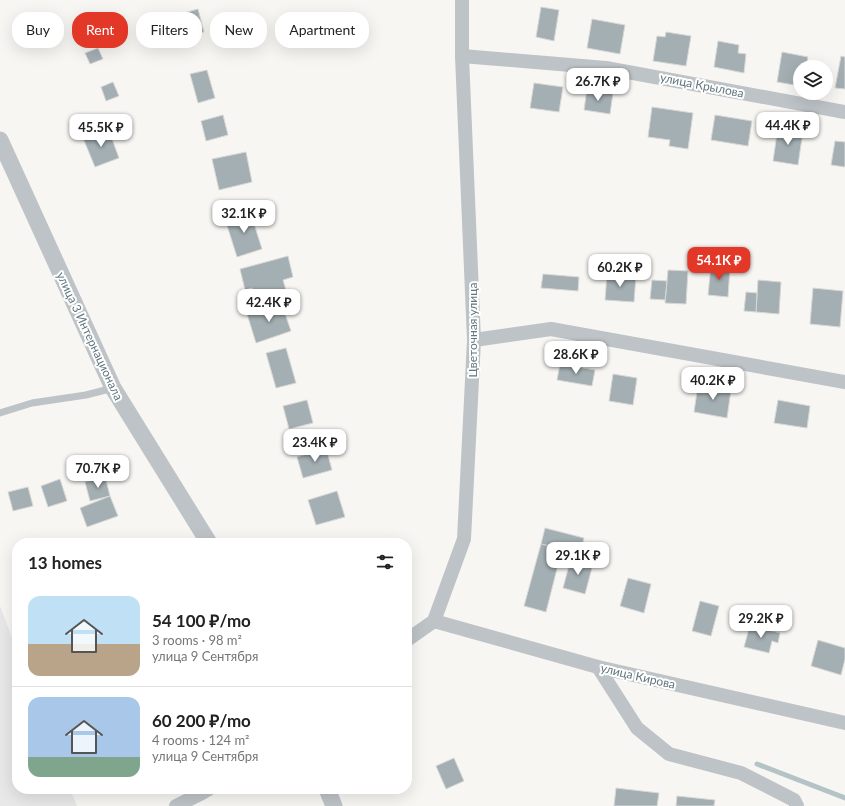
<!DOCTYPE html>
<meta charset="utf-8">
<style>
:root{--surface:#fff;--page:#f6f6f6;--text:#222;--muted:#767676;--line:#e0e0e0;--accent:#e33727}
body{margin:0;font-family:Lato,sans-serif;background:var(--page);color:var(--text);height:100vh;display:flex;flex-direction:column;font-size:15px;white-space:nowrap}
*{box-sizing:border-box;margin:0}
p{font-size:13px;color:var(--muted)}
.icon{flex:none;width:22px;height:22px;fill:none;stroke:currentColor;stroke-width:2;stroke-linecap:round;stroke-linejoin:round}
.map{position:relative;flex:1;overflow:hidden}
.drawer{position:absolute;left:12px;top:538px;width:400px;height:256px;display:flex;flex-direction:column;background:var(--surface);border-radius:16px;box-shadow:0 4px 16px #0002}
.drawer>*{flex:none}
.hud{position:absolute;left:12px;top:12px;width:400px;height:36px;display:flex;gap:8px}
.fabs{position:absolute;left:793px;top:60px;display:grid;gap:8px}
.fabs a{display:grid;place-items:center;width:40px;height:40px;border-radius:50%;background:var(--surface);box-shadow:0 4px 16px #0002;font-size:20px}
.price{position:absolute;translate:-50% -34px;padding:0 9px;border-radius:8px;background:#fff;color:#222;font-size:13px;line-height:26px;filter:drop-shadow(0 1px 2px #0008)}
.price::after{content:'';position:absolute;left:50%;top:24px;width:12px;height:9px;margin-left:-6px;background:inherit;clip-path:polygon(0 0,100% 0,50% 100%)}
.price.current{background:var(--accent);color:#fff}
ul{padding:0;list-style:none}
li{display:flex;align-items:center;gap:12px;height:100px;padding:0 16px}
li+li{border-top:1px solid var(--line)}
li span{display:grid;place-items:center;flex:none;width:112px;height:80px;border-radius:12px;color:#555}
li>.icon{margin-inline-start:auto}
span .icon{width:48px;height:48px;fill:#fffc;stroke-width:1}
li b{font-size:17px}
h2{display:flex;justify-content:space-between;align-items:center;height:48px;padding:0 16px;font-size:17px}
.pill{padding:0 14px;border-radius:16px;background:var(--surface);box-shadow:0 4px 16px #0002;font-size:14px;line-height:36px}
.pill.current{background:var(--accent);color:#fff}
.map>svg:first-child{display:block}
</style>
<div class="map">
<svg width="845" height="806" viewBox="0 0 845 806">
<rect width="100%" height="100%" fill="#f7f6f3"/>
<polygon fill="#e7e8e7" points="0,606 17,651 17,789 70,789 77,806 0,806"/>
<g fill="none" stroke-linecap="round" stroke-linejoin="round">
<polyline stroke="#b4c4c6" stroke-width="5" points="757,764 845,798"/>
</g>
<g fill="#a4afb3" stroke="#d8d8d6">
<polygon points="541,7 559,10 554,41 536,37"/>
<polygon points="198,9 204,32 182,38 177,15"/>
<polygon points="592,19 625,25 620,54 587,48"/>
<polygon points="666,32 691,36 686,66 653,61 657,36 665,37"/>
<polygon points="718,41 739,45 738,53 746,54 744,73 714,67"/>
<polygon points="98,48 103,59 90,64 85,53"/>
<polygon points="782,52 808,57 806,67 800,67 800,86 777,82"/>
<polygon points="841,56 845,57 845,89 835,88"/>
<polygon points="207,70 215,98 198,103 190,74"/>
<polygon points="113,82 119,96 106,101 101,87"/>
<polygon points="534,83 563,87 559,112 530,108"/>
<polygon points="587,89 613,93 610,114 584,110"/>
<polygon points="652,107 693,113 688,149 669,146 670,140 648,137"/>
<polygon points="223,115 228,135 206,141 201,121"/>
<polygon points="715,115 752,121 748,146 711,140"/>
<polygon points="778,127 803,131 798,165 773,161"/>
<polygon points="108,128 119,158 95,167 83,138"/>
<polygon points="835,141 845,142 845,167 831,165"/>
<polygon points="246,152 252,182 219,190 212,159"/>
<polygon points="250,211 262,249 237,257 225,219"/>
<polygon points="288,256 293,277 283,280 286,290 255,299 252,288 245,290 240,269"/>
<polygon points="711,266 730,267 728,297 708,295"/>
<polygon points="668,270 688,271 686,304 665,303"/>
<polygon points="543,274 579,277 578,291 541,288"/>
<polygon points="607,274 636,276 634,302 605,300"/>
<polygon points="652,280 667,281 665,300 650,299"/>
<polygon points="758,280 781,282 779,314 756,312"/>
<polygon points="813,288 843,291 840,327 810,324"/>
<polygon points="746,292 757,293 756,312 744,311"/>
<polygon points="281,302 291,331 256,343 247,314"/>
<polygon points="286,348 296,383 276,388 266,353"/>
<polygon points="560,364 595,370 592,386 557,380"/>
<polygon points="613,374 637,378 633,405 609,401"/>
<polygon points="698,385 731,390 727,418 694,412"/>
<polygon points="307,400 313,423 289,429 283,406"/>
<polygon points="778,400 810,406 807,428 774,423"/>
<polygon points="326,448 332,470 303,478 297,457"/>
<polygon points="105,476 110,496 90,501 85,482"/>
<polygon points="60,479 67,501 48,507 41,486"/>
<polygon points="28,487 33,506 13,511 8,492"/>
<polygon points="337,491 345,517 316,525 308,500"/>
<polygon points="110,496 118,516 87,527 80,508"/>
<polygon points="545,528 584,538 580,554 541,544"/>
<polygon points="541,544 562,549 546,612 524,606"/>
<polygon points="571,558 593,564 585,594 563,588"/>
<polygon points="628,578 651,584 644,613 620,606"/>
<polygon points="700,601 719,606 711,636 692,631"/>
<polygon points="750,625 780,633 778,643 772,641 769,653 744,647"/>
<polygon points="818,640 845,648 845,659 841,675 811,666"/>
<polygon points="454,758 464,781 446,789 436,766"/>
<polygon points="616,788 659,793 657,806 614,806"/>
<polygon points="677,796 715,800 714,806 676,806"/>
</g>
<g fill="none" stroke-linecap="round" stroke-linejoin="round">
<polyline stroke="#bdc3c6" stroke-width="7" points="0,413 32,403 86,395 113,388"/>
<g stroke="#bdc3c6" stroke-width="14">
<polyline points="462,56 606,68 845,112"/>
<polyline points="474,340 551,329 845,382"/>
<polyline points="434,621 598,667 845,723"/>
<polyline points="407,640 434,621 464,539 474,340 462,56 462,0"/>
<polyline points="598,667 637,728 669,754 741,773 794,800 797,806"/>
<polyline points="176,806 202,793 209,789"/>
</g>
<g stroke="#bdc3c6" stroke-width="17">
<polyline points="0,140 113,388 209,543"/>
<polyline points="327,789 334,806"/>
</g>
</g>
<g text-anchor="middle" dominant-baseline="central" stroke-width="4" stroke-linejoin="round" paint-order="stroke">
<g font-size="12" fill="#61767e" stroke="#fff">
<text transform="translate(702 85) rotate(11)">улица Крылова</text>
<text transform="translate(472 330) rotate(-90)">Цветочная улица</text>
<text transform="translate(90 336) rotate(65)">улица 3 Интернационала</text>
<text transform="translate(638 676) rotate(13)">улица Кирова</text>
</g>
</g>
</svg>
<div class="fabs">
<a><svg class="icon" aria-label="layers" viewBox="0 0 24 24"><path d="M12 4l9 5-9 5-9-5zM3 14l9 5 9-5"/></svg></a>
</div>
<b class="price" style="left:598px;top:102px">26.7K ₽</b>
<b class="price" style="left:788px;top:146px">44.4K ₽</b>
<b class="price" style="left:101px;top:148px">45.5K ₽</b>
<b class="price" style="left:244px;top:234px">32.1K ₽</b>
<b class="price current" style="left:719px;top:281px">54.1K ₽</b>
<b class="price" style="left:620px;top:288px">60.2K ₽</b>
<b class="price" style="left:269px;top:323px">42.4K ₽</b>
<b class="price" style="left:576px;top:375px">28.6K ₽</b>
<b class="price" style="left:713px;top:401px">40.2K ₽</b>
<b class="price" style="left:315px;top:463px">23.4K ₽</b>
<b class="price" style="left:98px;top:489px">70.7K ₽</b>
<b class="price" style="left:578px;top:576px">29.1K ₽</b>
<b class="price" style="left:761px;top:639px">29.2K ₽</b>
<div class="hud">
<a class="pill">Buy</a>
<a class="pill current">Rent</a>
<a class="pill">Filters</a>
<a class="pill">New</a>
<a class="pill">Apartment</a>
</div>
<section class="drawer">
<h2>13 homes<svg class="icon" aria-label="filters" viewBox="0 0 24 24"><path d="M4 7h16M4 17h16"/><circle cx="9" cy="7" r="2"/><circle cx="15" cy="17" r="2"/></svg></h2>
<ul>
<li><span style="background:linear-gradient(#bfe0f5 60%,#b9a48a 0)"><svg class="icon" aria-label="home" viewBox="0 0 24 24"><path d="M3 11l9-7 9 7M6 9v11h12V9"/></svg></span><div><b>54 100 ₽/mo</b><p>3 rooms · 98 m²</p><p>улица 9 Сентября</p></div></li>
<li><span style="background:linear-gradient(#a9c7e8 75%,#7fa58c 0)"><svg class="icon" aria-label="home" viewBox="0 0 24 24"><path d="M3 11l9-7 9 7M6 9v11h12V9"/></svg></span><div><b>60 200 ₽/mo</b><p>4 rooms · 124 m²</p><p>улица 9 Сентября</p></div></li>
</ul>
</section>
</div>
